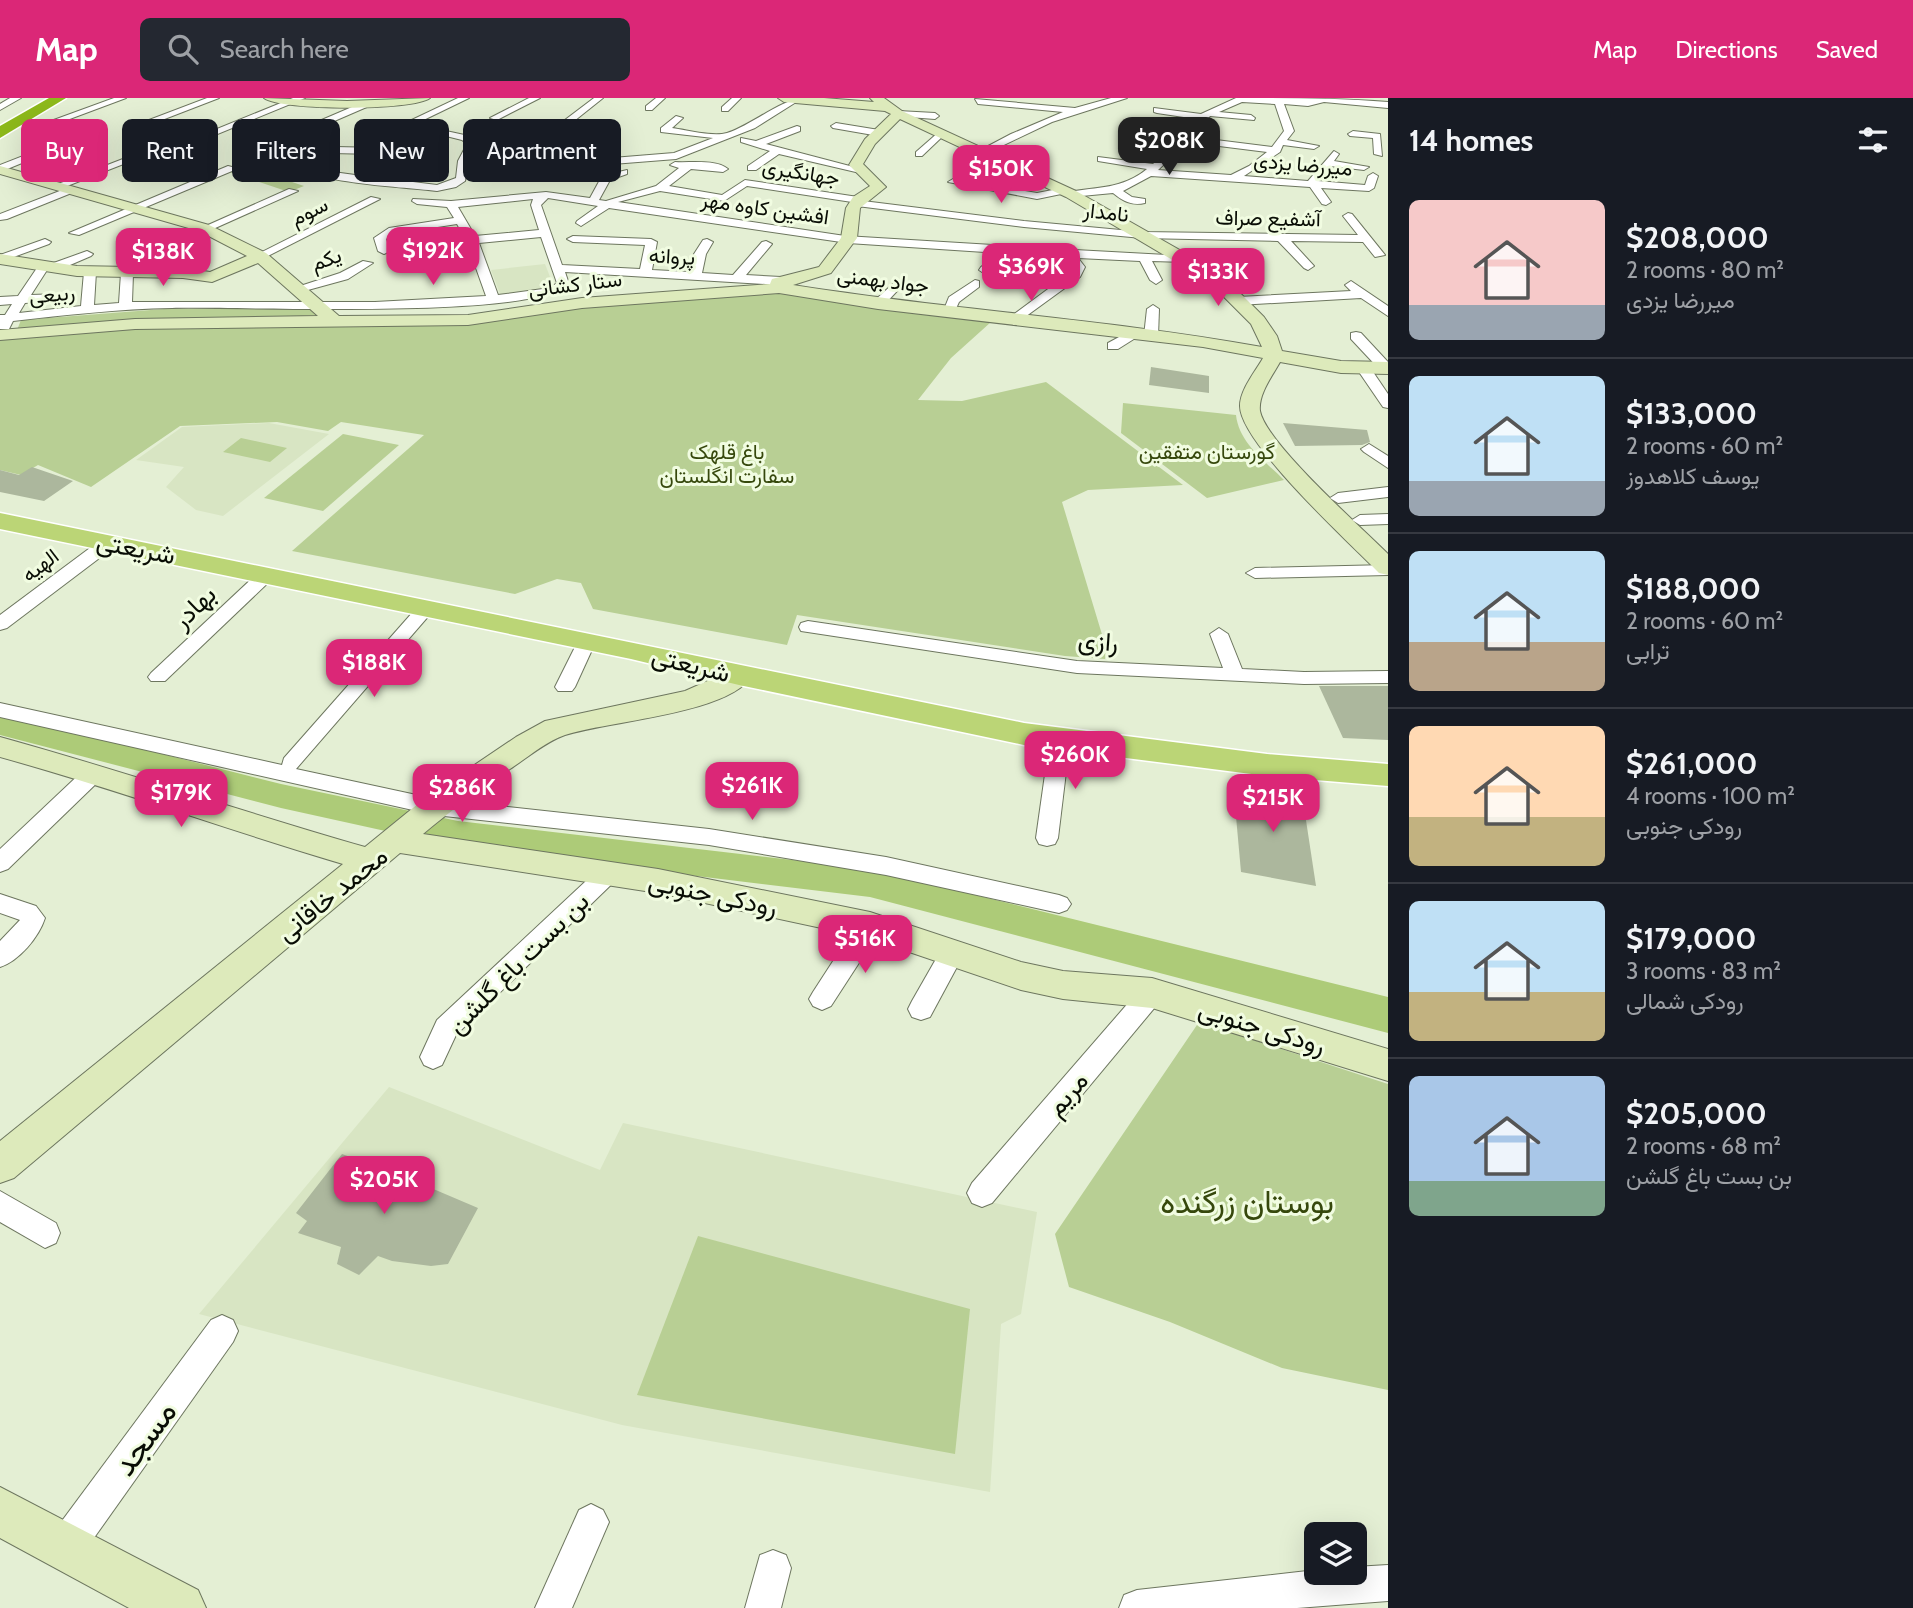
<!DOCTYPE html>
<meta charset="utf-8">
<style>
:root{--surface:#171b24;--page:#242831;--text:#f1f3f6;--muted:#9ea1a6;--line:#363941;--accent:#db2777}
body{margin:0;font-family:Cabin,Vazirmatn,sans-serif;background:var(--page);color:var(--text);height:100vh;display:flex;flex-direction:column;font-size:26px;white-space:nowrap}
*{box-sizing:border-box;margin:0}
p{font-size:23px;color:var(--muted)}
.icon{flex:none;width:38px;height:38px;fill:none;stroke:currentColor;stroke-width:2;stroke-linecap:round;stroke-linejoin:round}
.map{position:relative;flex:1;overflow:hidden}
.drawer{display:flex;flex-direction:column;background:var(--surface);width:525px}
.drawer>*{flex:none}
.banner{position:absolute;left:21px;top:21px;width:665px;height:63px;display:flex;gap:14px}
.controls{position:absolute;left:1304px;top:1424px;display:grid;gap:14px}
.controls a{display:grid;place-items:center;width:63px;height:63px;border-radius:10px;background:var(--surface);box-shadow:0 7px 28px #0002;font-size:35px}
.price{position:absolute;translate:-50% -60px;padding:0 16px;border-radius:14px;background:var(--accent);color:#fff;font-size:23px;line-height:46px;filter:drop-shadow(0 2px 4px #0008)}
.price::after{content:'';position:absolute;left:50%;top:42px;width:21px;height:16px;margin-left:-10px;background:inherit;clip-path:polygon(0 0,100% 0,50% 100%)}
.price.active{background:#222;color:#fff}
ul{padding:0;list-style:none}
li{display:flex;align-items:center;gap:21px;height:175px;padding:0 21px}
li+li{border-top:2px solid var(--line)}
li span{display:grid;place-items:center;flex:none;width:196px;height:140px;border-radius:10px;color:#555}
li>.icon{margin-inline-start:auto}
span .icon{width:84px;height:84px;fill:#fffc;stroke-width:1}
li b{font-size:30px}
h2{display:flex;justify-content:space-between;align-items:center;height:84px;padding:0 21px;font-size:30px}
.chip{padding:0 24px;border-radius:10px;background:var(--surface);box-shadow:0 7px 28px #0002;font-size:24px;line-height:63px}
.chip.active{background:var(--accent);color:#fff}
header{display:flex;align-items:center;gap:42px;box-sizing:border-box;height:98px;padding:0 35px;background:var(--accent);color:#fff}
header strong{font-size:33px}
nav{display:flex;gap:38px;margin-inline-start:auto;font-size:24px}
.search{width:490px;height:63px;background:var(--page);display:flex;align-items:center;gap:18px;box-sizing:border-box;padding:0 24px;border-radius:10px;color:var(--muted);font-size:26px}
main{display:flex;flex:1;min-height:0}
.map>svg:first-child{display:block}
</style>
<header>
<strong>Map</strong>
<div class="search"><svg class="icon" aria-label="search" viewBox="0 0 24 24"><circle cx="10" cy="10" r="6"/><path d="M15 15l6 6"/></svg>Search here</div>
<nav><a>Map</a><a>Directions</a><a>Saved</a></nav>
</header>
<main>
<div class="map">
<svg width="1388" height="1510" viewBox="0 0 1388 1510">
<rect width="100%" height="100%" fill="#e4efd4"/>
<g fill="#d8e5c3">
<polygon points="545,166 552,184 550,187 543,191 507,197 500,196 491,172"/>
<polygon points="269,325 329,336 223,418 196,412 166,389 184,369 136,362 182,329"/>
<polygon points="389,989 600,1072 623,1025 1037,1114 1021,1216 1001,1226 990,1394 622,1327 199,1216"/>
</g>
<g fill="#b8cf94">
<polygon points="238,66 304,88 289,94 224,72"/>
<polygon points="785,193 991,224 951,260 918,302 962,303 1046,284 1183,387 1088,392 1062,404 1107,553 1105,561 1065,558 797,517 787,547 593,511 581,485 557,481 515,496 292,453 424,337 341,324 328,333 277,324 180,328 91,389 38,367 21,377 0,372 0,239 168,228 481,224 595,205"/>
<polygon points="164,211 312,211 322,220 17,232 21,222"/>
<path d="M1123,305l113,12c3,28 29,46 48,65l-77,18 -86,-65z"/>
<polygon points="343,336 399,347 323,413 264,400"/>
<polygon points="241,340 287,350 270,364 223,354"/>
<polygon points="1199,924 1388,986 1388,1292 1282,1270 1170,1224 1069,1189 1055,1136"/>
<polygon points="698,1138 970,1211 955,1356 637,1297"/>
</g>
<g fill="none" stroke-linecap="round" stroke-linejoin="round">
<polygon fill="#adcb78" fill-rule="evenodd" points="0,615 281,686 458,723 870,771 1388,899 1388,935 870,799 458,749 281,710 0,637"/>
</g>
<g fill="#acb79d">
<polygon points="1151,269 1209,278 1209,295 1149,287"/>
<polygon points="1283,325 1367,332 1370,344 1362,347 1295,348"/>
<polygon points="32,369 73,383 44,403 0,394 0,372 19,377"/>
<polygon points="1319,588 1388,588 1388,642 1343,640"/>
<polygon points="1233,685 1302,696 1316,788 1241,774"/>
<polygon points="342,1056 381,1070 384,1066 433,1087 431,1090 478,1110 448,1166 431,1168 392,1163 378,1158 359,1177 337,1166 341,1149 298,1135 307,1123 296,1115"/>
</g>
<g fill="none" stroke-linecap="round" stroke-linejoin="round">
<defs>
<g id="street">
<polygon points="10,0 21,0 0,12 0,6"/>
<polygon points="114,0 126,0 59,25 51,23"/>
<polygon points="207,0 219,0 136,32 128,30"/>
<polygon points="293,0 305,0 198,44 190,42"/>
<polygon points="458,0 469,0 405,31 397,29"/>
<polygon points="529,0 540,0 497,22 490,20"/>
<path d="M594,0h9l-69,55 22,6h44l74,-6 39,-15 -52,-6v-4l15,-12 7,2 -11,10c16,2 40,9 55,5 21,-6 57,-35 74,-34l-46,29 -79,31 -76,6h-44l-21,-6 -67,5 -3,17 -9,6 -19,4c-41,-5 -130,-7 -160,-34l-1,-8 11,-13 9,-5 70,-30 3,1v4l-67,29 -14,11 94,2 24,-11 40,-6 23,5 6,5 -5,17 50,-4zM446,38l16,4 5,4 -9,17 -2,17 -19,7 -72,-9c24,-26 45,-38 81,-40zM286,54l90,2 -21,21c-25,-3 -46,-6 -68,-19z"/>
<polygon points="656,0 665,0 652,12 646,12 646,8"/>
<polygon points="732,0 741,0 728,13 722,13 722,9"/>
<polygon points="1111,0 1127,0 1052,24 983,57 975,55 1011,36 1063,14 978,6 975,1 1075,10"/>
<path d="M1236,0c51,0 101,0 152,4v6l-64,-6 -16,4 -24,-2 10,27 -7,9 32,6 -5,3 -31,-4 -3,7 -36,24 64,5 26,-30 5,3 -5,7 35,6 -5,3 -34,-4 -12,15 47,4 3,-9 5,-3 5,3 -4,12 -5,3 -48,-3 10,14 -5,3 -4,-1 -12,-17 -159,-11 -28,15 9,6 13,2v4c-14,3 -22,-2 -32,-10l-42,4 -5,-4 -29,6 -89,-17 5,-3 84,14 26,-5 5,4c29,-5 55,-3 79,-23l-49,-8v-4l55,7 26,-24 -37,-5 -3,-1v-4l44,5 14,-16 -40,-6 -3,-1v-4l47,6zM1242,4l33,2 9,27 -12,16 -80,-10 18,-21 44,4 1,-2 -4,-3 -32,-3zM1187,44l80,10 -18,14 -18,9 -73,-5z"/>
<polygon points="898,13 935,15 939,18 935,21 895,18 895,14"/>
<polygon points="836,25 879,32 884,35 879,38 833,30 831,28"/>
<polygon points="797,28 800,29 800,33 766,46 865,72 860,75 779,56 756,72 748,72 748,68 770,53 741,44 741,40 756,43"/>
<polygon points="87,33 95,35 0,74 0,67"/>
<polygon points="940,33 945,36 943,38 922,58 916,58 916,54"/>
<polygon points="1353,33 1380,36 1382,58 1374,56 1373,40 1350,38 1348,36"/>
<polygon points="154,49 162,51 62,90 53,88"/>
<path d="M675,64c16,1 41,-3 53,7l-5,3 -32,-3 -22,17 53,9 23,-15 113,17 5,4 161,20 118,11 216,3 -15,-19 5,-3 4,1 33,41 -10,2 -12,-15 -72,-1 23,25 -6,4 -4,-2 -26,-27 -136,-3 -118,-11 -167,-21 -5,-4 -105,-16 -23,15 -64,-10 -42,11 227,34 164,10 6,-2 5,3 165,9 6,3 -6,3 -33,-1 10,19 -6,4 -6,-4 -10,-19 -62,-3 7,9 -5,10 -66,48 -6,-4 1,-3 62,-46 2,-5 -11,-10 -48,-3 -29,20 -6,-4 2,-3 19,-14 -152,-10 -239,-35 -28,18 -5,-3 1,-2 21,-15 -50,-8 -7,7 21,60 78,4 5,-24 -72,-3 -6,-3 6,-3 78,3 6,3 -5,28 38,2 4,-18 9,-14 4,-1 6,3 -7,12 -4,19 31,2 29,-33 4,-1 6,3 -26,31 35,2 6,4 -6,4 -216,-13 4,12c-34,36 -332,22 -397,24 -53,1 -106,7 -159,13l-4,8h-9v-14h5l7,-11 -12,1v-8l18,-1 21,-31h9l39,-14 6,3 -2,2 -35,15 -9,-1 -16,25 30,-1v6l-36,3 -6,10 62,-7 3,-34 6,-4 6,4 -2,33 25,-2 2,-30 22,-14 6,4 -16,11 -1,28h243l111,-6 -20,-56 -9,-16 -65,10 -6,5 4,12 -6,3 -6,-3 -4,-13 15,-10 65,-10 -7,-11 -30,-3 -5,-3 1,-2 38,2 95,-9 44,6 12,-22 25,-6v4l-17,6 -11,20 7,1 50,-15 23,-18 -9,-3zM533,101l-2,6 8,25 -64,6 -17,-29zM541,139l16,46 -7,5 -52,7 -19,-52z"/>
<polygon points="228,68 232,69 232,73 79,137 69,135"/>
<polygon points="70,89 75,92 74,94 7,121 0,122 0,116"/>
<polygon points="289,91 298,93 155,157 145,155"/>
<polygon points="371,99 380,101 264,160 254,158"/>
<polygon points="45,141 51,144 49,146 0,164 0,157"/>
<polygon points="363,163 373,165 348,181 297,195 291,191 340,175"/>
<polygon points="975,182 979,183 979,189 959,204 953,217 945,217 943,214 949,199"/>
<polygon points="1351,183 1388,208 1388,218 1361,200 1238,207 1232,203 1238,199 1351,193 1345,187"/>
<polygon points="894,185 900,189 898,192 882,209 874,209 874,203"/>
<polygon points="1153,207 1159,211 1158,238 1151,242 1144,238 1147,211"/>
<polygon points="1132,232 1139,236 1137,239 1118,251 1108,251 1108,245"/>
<polygon points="1356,234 1361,235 1388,264 1388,274 1381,273 1351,241 1351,235"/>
<polygon points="1364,267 1369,268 1388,296 1388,310 1383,309 1357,271"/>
<polygon points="1369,346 1388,358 1388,370 1364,354 1361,351"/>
<polygon points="1388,389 1388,399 1338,405 1330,400 1338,395"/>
<polygon points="1388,416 1388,426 1360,427 1352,422 1360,417"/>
<polygon points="108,440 114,441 116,445 114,449 7,530 0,532 0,517 102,441"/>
<polygon points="1388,467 1388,477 1255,480 1246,475 1255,470"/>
<polygon points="266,472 275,477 272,481 165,583 151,583 148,579 151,575 260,473"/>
<polygon points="426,505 432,506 435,510 432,514 296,671 435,701 709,731 886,759 1059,797 1067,800 1071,806 1067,812 1059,815 886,777 709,747 435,717 0,619 0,605 282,667 284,660 420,506"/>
<polygon points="808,523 1077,563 1223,570 1210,536 1219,530 1228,536 1242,571 1304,574 1388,573 1388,585 1304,586 1077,575 801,533 799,529 801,525"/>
<polygon points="587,537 596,543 575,589 572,593 558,593 555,589 578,543"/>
<polygon points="1060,634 1067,636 1070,641 1058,740 1055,746 1047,748 1039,746 1036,740 1050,641 1053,636"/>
<polygon points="94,668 102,670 105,675 102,680 8,771 0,774 0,751 86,670"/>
<polygon points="609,766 617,769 621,775 617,781 456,937 442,967 433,971 424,967 420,959 437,922 601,769"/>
<path d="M0,796l36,12 9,12c-6,19 -26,43 -45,49v-26l20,-21 -20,-7z"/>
<polygon points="870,818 879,820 882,827 879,834 831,908 822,912 813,908 809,901 813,894 861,820"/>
<polygon points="953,844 962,847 965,854 930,919 921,922 912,919 908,911 912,903 944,847"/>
<polygon points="1152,884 1161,888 1165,895 1161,902 992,1105 982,1109 972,1105 967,1095 972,1085 1143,888"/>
<polygon points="0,1093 56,1125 60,1135 56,1145 45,1150 0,1124"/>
<polygon points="222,1217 233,1222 238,1233 233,1244 79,1461 66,1466 53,1461 48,1448 53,1435 211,1222"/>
<polygon points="591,1406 603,1412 609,1424 572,1510 535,1510 579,1412"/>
<polygon points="773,1452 786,1457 791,1470 781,1510 745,1510 760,1457"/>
<polygon points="1388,1467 1388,1503 1297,1510 1119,1510 1124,1497 1137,1492 1316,1472 1316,1475 1354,1475 1354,1469"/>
</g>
<g id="secondary">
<path d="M264,0l83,3 83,-3c-17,13 -149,13 -166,0z"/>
<path d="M778,0h46l50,4 -4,-4h14l18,13 174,80 144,82 44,44 13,19 5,15 59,10 47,1v12l-47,-1 -61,-11c-7,13 -22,32 -20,49 6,32 101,116 128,143v21l-9,-2c-28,-29 -139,-130 -139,-167 0,-16 15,-34 23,-48l-60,-11 -325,-38 -99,-16 -197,15 -114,17 -333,4 -135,11v-10l135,-11 183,-3 -60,-53 -46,19 -29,-4 -106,-2 -77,-12v-10l77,12 106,2 27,4 37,-16 -48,-25 -199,-57v-8l209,59 57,28 73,63 129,-1 114,-17 188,-14 2,-5 47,-12 22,-29 5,-30 7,-11 17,-11 -21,-21 16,-26 26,-25 -6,-3 -101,-9zM900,21l166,78 142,84 43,43 11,23c-155,-28 -313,-37 -469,-62l38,-12 26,-35 3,-30 26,-21 -23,-23 12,-20z"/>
<path d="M739,569l10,3 3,6c-24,38 -144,45 -187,59 -20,7 -38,23 -55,34 -30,21 -59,41 -87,65l235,35 212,43 151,50 42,9 89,7 236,71v32l-236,-73 -89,-9 -42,-9 -153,-52 -210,-45 -258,-40 -386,325 -14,5v-42l343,-277c-115,-34 -227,-75 -343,-107v-20c123,34 243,75 365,110l59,-48 92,-62 29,-16 140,-30z"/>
<polygon points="0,1389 198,1492 206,1510 129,1510 0,1440"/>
</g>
<polygon id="primary" points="0,415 1024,625 1267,656 1388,666 1388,688 1267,678 1024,647 739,587 631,561 0,431"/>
<polygon id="highway" points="49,0 66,0 0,40 0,28"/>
</defs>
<use href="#street" stroke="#6d765f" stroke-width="2"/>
<use href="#secondary" stroke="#6d765f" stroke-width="2"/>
<use href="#primary" stroke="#fff" stroke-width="3"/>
<use href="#highway" stroke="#fff" stroke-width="3"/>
<use href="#street" fill="#fff" fill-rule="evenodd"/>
<use href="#secondary" fill="#ddeabb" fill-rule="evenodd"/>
<use href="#primary" fill="#bbd576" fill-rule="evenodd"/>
<use href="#highway" fill="#8db91b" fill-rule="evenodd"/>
</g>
<g text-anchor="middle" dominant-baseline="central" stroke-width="6" stroke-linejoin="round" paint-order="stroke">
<g font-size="21" fill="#090d05" stroke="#f1fce1">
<text transform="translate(1303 66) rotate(5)">میررضا یزدی</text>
<text transform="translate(801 74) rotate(9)">جهانگیری</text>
<text transform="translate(765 110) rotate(8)">افشین کاوه مهر</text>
<text transform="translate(309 113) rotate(-26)">سوم</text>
<text transform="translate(1106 114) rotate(6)">نامدار</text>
<text transform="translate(1268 120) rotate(1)">آشفیع صراف</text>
<text transform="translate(672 158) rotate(3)">پروانه</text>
<text transform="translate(326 161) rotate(-20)">یکم</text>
<text transform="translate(883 182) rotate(7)">جواد بهمنی</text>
<text transform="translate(575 186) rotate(-7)">ستار کشانی</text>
<text transform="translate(52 196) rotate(-6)">ربیعی</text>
<text transform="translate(40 467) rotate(-37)">الهیه</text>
</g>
<g font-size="21" fill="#36480c" stroke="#f1fce1">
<text x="727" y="353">باغ قلهک<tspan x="727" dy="24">سفارت انگلستان</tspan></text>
<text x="1207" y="353">گورستان متفقین</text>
</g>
<g font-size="26" fill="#090d05" stroke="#f1fce1">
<text transform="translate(136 450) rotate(11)">شریعتی</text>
<text transform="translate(194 509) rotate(-44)">بهادر</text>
<text transform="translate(1098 543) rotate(4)">رازی</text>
<text transform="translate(691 566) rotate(14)">شریعتی</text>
<text transform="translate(332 796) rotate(-39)">محمد خاقانی</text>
<text transform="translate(713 796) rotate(12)">رودکی جنوبی</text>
<text transform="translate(518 865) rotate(-45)">بن بست باغ گلشن</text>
<text transform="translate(1262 929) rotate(17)">رودکی جنوبی</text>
<text transform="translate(1067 996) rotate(-50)">مریم</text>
</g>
<g font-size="32" fill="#36480c" stroke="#f1fce1">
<text x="1247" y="1103">بوستان زرگنده</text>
</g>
<g font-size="32" fill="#090d05" stroke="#f1fce1">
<text transform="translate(144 1340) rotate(-54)">مسجد</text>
</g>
</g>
</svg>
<div class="controls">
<a><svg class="icon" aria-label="layers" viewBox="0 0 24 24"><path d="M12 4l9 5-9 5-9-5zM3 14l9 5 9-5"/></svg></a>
</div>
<b class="price active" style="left:1169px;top:79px">$208K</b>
<b class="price" style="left:1001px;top:107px">$150K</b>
<b class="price" style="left:433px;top:189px">$192K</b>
<b class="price" style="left:163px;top:190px">$138K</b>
<b class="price" style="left:1031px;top:205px">$369K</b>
<b class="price" style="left:1218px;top:210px">$133K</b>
<b class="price" style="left:374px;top:601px">$188K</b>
<b class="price" style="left:1075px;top:693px">$260K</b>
<b class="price" style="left:752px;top:724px">$261K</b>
<b class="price" style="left:462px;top:726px">$286K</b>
<b class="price" style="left:181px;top:731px">$179K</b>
<b class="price" style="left:1273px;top:736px">$215K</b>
<b class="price" style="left:865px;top:877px">$516K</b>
<b class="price" style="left:384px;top:1118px">$205K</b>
<div class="banner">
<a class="chip active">Buy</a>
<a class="chip">Rent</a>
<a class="chip">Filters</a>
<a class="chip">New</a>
<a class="chip">Apartment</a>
</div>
</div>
<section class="drawer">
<h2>14 homes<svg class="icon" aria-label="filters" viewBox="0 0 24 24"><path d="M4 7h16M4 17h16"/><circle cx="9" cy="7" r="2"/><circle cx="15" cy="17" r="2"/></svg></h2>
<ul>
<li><span style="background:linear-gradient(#f6c9c9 75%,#9aa5b1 0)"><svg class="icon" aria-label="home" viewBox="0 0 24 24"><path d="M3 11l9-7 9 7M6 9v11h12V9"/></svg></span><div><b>$208,000</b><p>2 rooms · 80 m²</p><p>میررضا یزدی</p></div></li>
<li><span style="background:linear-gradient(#bfe0f5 75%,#9aa5b1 0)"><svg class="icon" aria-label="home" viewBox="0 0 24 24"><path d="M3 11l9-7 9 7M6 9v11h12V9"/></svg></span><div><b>$133,000</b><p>2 rooms · 60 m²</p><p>یوسف کلاهدوز</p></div></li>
<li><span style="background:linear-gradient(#bfe0f5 65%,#b9a48a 0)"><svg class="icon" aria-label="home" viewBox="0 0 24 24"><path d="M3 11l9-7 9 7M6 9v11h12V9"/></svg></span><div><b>$188,000</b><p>2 rooms · 60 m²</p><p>ترابی</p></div></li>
<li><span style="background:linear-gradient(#ffd9b3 65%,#c2b280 0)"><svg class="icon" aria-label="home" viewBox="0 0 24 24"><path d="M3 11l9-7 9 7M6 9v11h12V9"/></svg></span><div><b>$261,000</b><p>4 rooms · 100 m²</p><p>رودکی جنوبی</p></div></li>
<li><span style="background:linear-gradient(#bfe0f5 65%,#c2b280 0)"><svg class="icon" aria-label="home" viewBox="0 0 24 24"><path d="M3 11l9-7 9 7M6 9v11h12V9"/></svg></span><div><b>$179,000</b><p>3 rooms · 83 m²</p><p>رودکی شمالی</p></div></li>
<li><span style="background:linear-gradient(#a9c7e8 75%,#7fa58c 0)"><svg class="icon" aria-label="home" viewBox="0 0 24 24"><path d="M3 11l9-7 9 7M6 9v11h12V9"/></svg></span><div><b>$205,000</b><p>2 rooms · 68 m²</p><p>بن بست باغ گلشن</p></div></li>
</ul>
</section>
</main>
